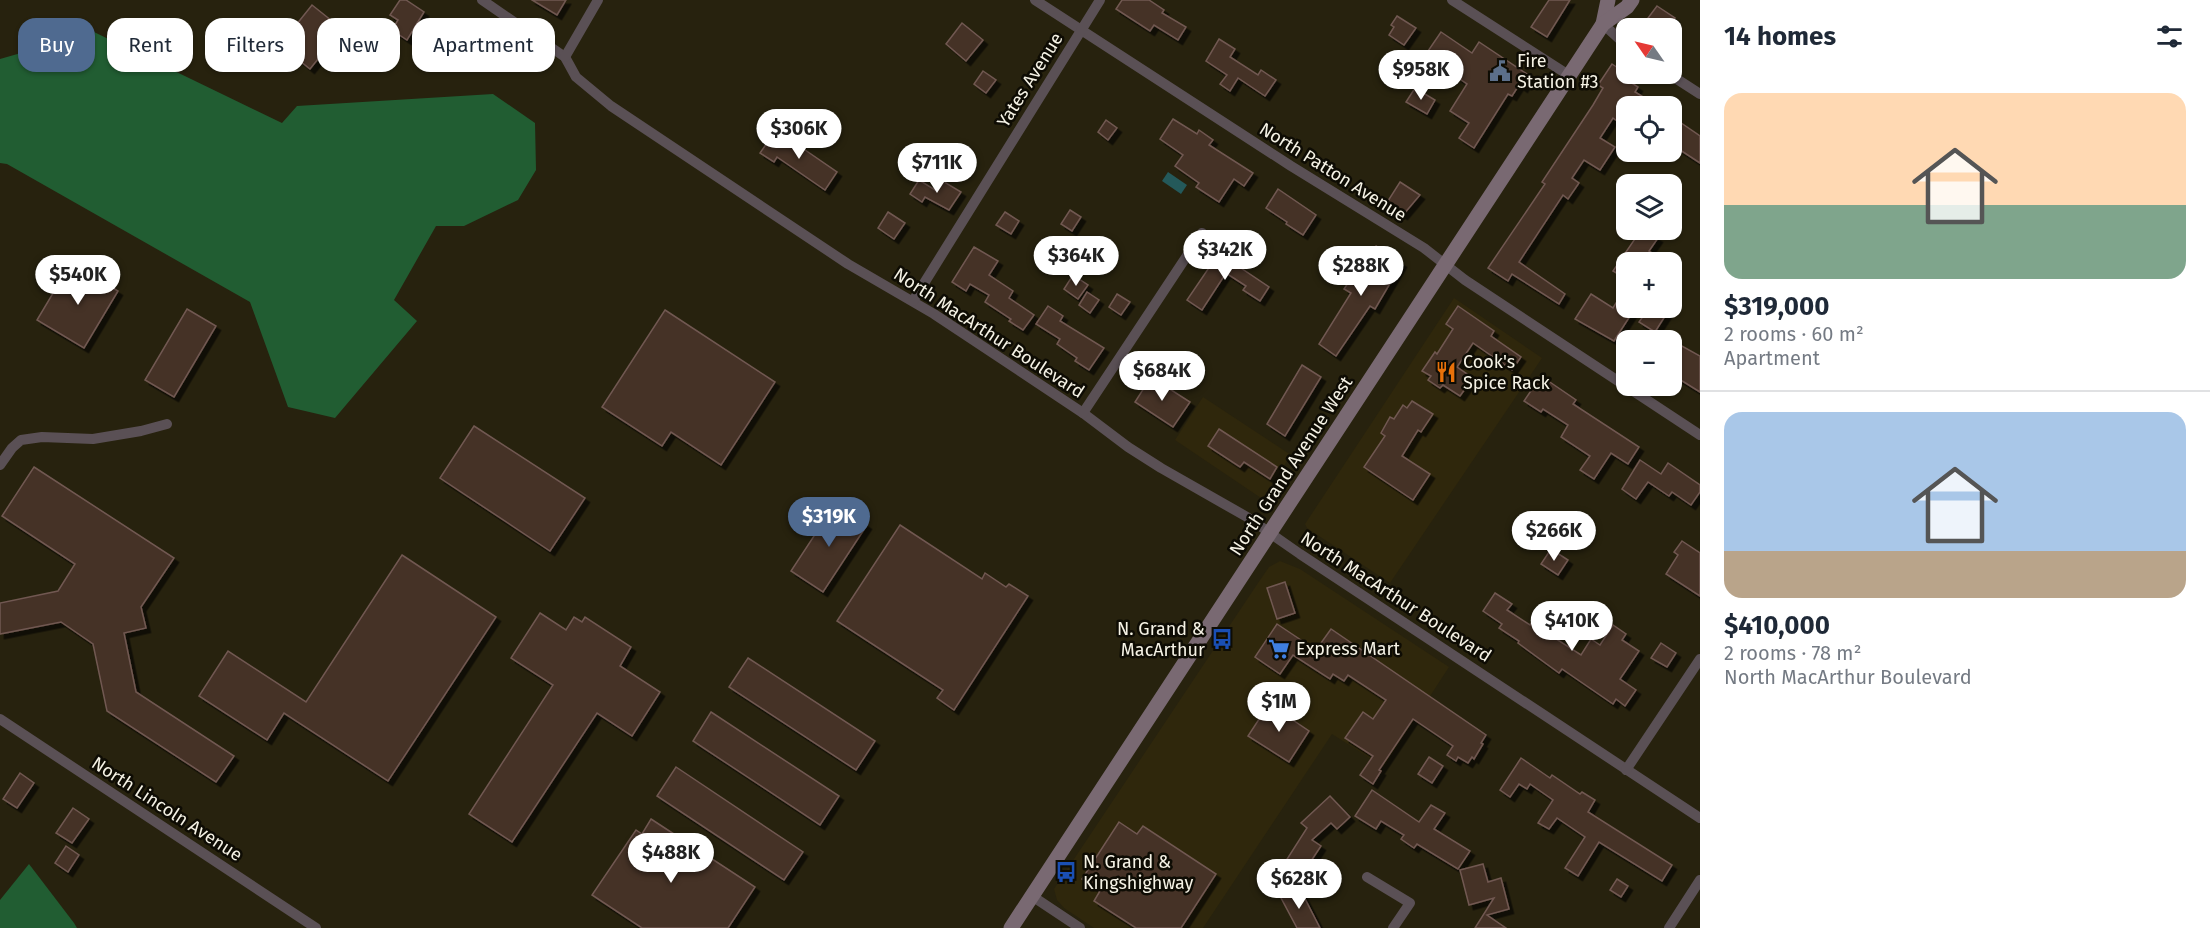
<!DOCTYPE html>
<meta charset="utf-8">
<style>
:root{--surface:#fff;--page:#f6f6f7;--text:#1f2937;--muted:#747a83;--line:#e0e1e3;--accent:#4f6a90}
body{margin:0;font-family:"Fira Sans",sans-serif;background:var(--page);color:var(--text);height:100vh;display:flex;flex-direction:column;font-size:22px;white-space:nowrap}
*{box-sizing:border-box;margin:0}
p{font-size:20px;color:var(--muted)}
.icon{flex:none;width:33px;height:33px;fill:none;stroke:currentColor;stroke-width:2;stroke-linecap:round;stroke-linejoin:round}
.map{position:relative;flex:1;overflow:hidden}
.panel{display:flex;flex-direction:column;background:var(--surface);width:510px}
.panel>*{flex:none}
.banner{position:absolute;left:18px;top:18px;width:570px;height:54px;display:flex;gap:12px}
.needle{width:39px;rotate:304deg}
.controls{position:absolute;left:1616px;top:18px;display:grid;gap:12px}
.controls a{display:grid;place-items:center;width:66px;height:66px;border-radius:12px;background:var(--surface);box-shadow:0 2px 4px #0004;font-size:30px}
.price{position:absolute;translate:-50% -51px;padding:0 14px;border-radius:21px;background:#fff;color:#222;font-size:20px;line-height:39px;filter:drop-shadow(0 2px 3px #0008)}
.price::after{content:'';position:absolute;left:50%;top:36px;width:18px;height:14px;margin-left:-9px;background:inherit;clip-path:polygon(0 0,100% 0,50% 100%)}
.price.active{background:var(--accent);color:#fff}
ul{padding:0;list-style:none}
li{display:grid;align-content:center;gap:12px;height:318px;padding:0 24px}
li+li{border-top:2px solid var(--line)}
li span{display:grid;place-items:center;height:186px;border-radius:18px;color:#555}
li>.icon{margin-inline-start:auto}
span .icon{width:108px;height:108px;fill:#fffc;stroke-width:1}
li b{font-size:26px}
h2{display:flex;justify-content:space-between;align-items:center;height:72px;padding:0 24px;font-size:26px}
.pill{padding:0 21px;border-radius:18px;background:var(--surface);box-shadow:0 2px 4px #0004;font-size:21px;line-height:54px}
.pill.active{background:var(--accent);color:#fff}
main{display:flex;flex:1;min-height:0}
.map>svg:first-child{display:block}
</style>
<main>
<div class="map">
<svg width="1700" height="928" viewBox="0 0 1700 928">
<defs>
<filter id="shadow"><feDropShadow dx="4.5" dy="4.5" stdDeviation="0" flood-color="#0009"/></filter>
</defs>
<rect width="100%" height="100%" fill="#27220e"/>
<g fill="#2f270c">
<polygon points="1454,298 1542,358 1390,583 1307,528 1305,524"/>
<polygon points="1203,397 1291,455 1264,496 1261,498 1175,440"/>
<polygon points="1280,561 1300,569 1449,667 1384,767 1332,734 1203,928 1094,928 1064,908 1057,900 1054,889 1258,583 1269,567"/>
</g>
<g fill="#215d32">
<polygon points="94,32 282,123 297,106 493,94 535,123 536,170 518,200 464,226 436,226 394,300 417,321 335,418 288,407 250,302 7,164 0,163 0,59"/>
<polygon points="29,864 74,923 77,928 0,928 0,900"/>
</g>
<polygon fill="#24595a" points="1168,172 1187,185 1181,194 1162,181"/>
<g fill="#453028" stroke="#715951" stroke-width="1.5" filter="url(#shadow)">
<polygon points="400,0 406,0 424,12 407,40 392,30 398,20 390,15"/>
<polygon points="532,0 566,0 557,15"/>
<polygon points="1122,0 1149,0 1164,10 1162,13 1186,27 1178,40 1154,25 1150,31 1116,9"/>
<polygon points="1549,0 1570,0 1547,37 1531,27"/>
<polygon points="312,5 342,29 310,69 280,45"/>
<polygon points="1657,6 1675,18 1668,28 1654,28 1645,22"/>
<polygon points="1397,16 1416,28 1404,45 1389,35 1394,27 1391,25"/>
<polygon points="962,23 983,40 966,61 946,44"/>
<polygon points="1441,32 1472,53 1479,42 1530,76 1523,88 1519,85 1512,96 1508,94 1474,148 1459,138 1469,123 1450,111 1467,84 1457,77 1460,73 1428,51"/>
<polygon points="1219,39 1235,49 1230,57 1258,75 1261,70 1276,80 1265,96 1238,78 1230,91 1220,84 1227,75 1206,61"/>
<polygon points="1612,64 1624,72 1621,76 1638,87 1635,92 1658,106 1626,106 1617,121 1613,118 1600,138 1615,147 1600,170 1584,160 1572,178 1579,183 1568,199 1563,195 1519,262 1565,294 1559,304 1512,274 1508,281 1488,268 1545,184 1542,182 1593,105 1603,88 1598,85"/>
<polygon points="983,71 996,80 986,93 974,84"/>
<polygon points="1415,88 1435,100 1427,114 1406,102"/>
<polygon points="1671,116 1700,136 1700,163 1671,144"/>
<polygon points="1173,119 1197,134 1199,130 1213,140 1209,145 1253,173 1244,186 1234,179 1219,202 1196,187 1199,183 1175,166 1183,155 1160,139"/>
<polygon points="1106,120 1117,128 1108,140 1098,132"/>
<polygon points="776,130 837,172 825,190 777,157 774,162 760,153"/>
<polygon points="919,180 935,190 941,180 961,192 949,210 925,197 922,202 910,194"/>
<polygon points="1400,182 1420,195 1403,215 1386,204"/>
<polygon points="1278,189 1316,215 1303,235 1286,224 1287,222 1266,208"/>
<polygon points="1070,210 1081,217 1072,231 1061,224"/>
<polygon points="888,212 905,223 894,239 878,228"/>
<polygon points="1005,212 1019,221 1011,234 996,225"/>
<polygon points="1641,230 1644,230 1658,238 1649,251 1665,262 1626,262 1626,279 1613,271"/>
<polygon points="1376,246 1402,263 1375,309 1370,306 1336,356 1319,344 1351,293 1344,289 1356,271 1359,272"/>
<polygon points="974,247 998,261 989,275 1013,291 1009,298 1034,315 1023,330 1009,321 1011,319 985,302 989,295 970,284 966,291 952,282"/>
<polygon points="1221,250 1237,261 1235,264 1269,287 1260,301 1243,290 1246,286 1226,273 1202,310 1187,300"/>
<polygon points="71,263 118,291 84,348 37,320"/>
<polygon points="1073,275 1088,285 1078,299 1064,289"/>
<polygon points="1087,292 1099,300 1090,313 1079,305"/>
<polygon points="1117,294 1130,302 1121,315 1109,307"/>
<polygon points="1591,294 1613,308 1616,303 1632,313 1614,341 1575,319"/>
<polygon points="1048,306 1063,316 1060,321 1104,348 1089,370 1075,361 1077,358 1057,344 1060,339 1036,324"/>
<polygon points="1458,306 1494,331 1491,336 1521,357 1512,370 1473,343 1457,367 1473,378 1460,396 1443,385 1440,388 1428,380 1431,376 1422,371 1435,352 1437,354 1453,329 1446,324"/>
<polygon points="1649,308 1659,308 1667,313 1655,332 1639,322"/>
<polygon points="187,309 216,326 174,397 145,380"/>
<polygon points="665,310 775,382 721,465 671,432 662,446 602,407"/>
<polygon points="1671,340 1700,356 1700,392 1671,374"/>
<polygon points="1302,365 1321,377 1285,436 1267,424"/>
<polygon points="1541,376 1576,400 1573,404 1639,447 1628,464 1611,453 1594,479 1580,470 1590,456 1561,437 1568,425 1543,409 1541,412 1524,401"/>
<polygon points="1151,377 1190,402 1173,427 1135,402"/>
<polygon points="1412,401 1433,414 1421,432 1418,430 1402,456 1430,474 1413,500 1364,467 1385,436 1381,433 1390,417 1394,419 1403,405 1407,408"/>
<polygon points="474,426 585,498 550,551 440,478"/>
<polygon points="1219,429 1277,467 1270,479 1244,462 1240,467 1208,446"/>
<polygon points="1640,460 1661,474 1668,463 1700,485 1700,492 1691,505 1672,492 1669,496 1648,482 1636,499 1622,489"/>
<polygon points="34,467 174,558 141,607 146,628 124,633 136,692 234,756 216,782 107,711 93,644 61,622 0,634 0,603 58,591 75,564 2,516"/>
<polygon points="835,504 867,525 823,592 791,571"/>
<polygon points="900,525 982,579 985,573 1006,587 1009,584 1028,596 954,710 937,698 943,690 837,621"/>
<polygon points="1682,541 1700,553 1700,596 1666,574 1678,555 1674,552"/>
<polygon points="1551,549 1568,560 1558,575 1541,564"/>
<polygon points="402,555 496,617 388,781 284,713 267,740 199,696 228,651 306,702"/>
<polygon points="1285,582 1295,613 1277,619 1267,588"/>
<polygon points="1495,593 1512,604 1507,610 1530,625 1537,614 1556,627 1550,635 1581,655 1591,639 1600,645 1613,625 1626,634 1622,640 1639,651 1620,679 1636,690 1625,706 1616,699 1613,704 1562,669 1559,673 1518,643 1519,641 1499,628 1502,624 1483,611"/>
<polygon points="540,613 566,630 574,617 582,622 585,617 631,647 620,666 660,692 632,736 597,713 512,842 469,814 553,685 511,658"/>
<polygon points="1277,624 1316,650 1331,629 1486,735 1481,743 1483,744 1474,759 1472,757 1468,763 1458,757 1456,761 1447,755 1453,746 1413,719 1379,770 1381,771 1373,784 1360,775 1373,756 1345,738 1363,712 1373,719 1386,700 1348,675 1344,681 1333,674 1330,679 1293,655 1280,674 1255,657"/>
<polygon points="1661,643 1676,653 1667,667 1651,658"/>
<polygon points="748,658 875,741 856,770 729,687"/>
<polygon points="1269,704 1309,731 1289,762 1248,736"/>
<polygon points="711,712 839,796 820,825 693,741"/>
<polygon points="1429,757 1443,766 1432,783 1418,774"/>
<polygon points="1521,758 1550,778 1552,775 1580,794 1582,792 1595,800 1588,812 1672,865 1662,881 1599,842 1578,876 1565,868 1585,837 1557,818 1549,829 1538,823 1553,800 1530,784 1527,789 1519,784 1510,797 1500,790"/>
<polygon points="676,767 803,852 784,880 657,796"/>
<polygon points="20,773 34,783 17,808 3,799"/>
<polygon points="1372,790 1419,822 1431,805 1445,813 1434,829 1470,851 1458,869 1417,844 1414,848 1401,839 1404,835 1381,821 1376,829 1355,816"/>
<polygon points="1330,796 1350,817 1337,829 1331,823 1312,840 1321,846 1311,861 1314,863 1304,880 1282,867 1307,828 1301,823"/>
<polygon points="73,808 89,819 72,843 56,833"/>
<polygon points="651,819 755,887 728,928 642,928 592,895 636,830 642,834"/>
<polygon points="1119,822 1137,834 1143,826 1216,874 1181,928 1136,928 1094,901 1100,891 1082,879"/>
<polygon points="66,846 79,855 68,872 55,863"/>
<polygon points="1483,864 1488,882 1501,878 1509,909 1487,915 1506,928 1475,928 1494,898 1469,905 1460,870"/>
<polygon points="1617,879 1628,886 1621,897 1610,890"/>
<polygon points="1299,887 1320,928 1297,928 1280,896"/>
</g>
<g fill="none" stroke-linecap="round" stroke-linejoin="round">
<g stroke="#5a5055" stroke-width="10">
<polyline points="482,0 565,57 576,77 611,106 848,264 934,314 1083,413 1128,447 1161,468 1247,517 1300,554 1700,818"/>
<polyline points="1035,0 1291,166 1424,248 1465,280 1700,435"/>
<polyline points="1452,0 1570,76"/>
<polyline points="1603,24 1626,45"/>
<polyline points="565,57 598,0"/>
<polyline points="1669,74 1700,94"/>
<polyline points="913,301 1100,0"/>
<polyline points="1083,413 1202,233"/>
<polyline points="0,465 12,448 21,440 42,437 93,439 141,431 167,424"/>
<polyline points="0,719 316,928"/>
<polyline points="1626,770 1700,659"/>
<polyline points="1367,877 1410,903 1393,928"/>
<polyline points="1032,896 1080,928"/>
<polyline points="1669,928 1700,880"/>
</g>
<g stroke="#796972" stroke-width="15">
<polyline points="1603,24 1608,0"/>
<polyline points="1011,928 1603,24 1627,7 1632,0"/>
</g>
</g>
<defs>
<symbol id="civic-bare" viewBox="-9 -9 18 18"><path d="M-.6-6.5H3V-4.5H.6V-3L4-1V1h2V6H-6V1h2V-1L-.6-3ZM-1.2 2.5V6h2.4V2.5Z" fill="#5c6f8a" stroke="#0e0c04" stroke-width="2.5" paint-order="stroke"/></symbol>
<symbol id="restaurant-bare" viewBox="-9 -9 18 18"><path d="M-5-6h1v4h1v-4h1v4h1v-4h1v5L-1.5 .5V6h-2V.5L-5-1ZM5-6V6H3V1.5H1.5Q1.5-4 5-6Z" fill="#e8710a" stroke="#0e0c04" stroke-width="2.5" paint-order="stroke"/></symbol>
<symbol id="bus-bare" viewBox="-9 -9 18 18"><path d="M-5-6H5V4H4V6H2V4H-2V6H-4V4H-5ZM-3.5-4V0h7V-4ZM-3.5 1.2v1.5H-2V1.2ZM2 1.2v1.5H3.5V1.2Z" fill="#1a4fb4" stroke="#0e0c04" stroke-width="2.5" paint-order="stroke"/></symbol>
<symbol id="supermarket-bare" viewBox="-9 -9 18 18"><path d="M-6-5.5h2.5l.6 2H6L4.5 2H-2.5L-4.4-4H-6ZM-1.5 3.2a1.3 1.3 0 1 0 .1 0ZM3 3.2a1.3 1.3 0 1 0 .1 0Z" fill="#3f7fe0" stroke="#0e0c04" stroke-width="2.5" paint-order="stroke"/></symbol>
</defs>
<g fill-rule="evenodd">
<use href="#civic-bare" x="1485" y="56" width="30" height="30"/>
<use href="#restaurant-bare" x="1431" y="357" width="30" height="30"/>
<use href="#bus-bare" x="1207" y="624" width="30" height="30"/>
<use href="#supermarket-bare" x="1264" y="634" width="30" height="30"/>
<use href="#bus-bare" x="1051" y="857" width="30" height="30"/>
</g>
<g text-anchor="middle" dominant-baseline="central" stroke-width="5" stroke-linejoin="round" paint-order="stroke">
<g font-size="18" fill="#f5f2e5" stroke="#0e0c04" text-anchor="start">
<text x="1517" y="61">Fire<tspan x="1517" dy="21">Station #3</tspan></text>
<text x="1463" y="362">Cook's<tspan x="1463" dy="21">Spice Rack</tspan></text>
<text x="1205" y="629" text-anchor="end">N. Grand &amp;<tspan x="1205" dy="21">MacArthur</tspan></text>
<text x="1296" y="649">Express Mart</text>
<text x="1083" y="862">N. Grand &amp;<tspan x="1083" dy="21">Kingshighway</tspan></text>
</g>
<g font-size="18" fill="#f5f2e5" stroke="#0e0c04">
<text transform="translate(1030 80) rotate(-58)">Yates Avenue</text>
<text transform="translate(1333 172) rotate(32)">North Patton Avenue</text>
<text transform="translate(989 333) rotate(33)">North MacArthur Boulevard</text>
<text transform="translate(1291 466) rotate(-57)">North Grand Avenue West</text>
<text transform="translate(1396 597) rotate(33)">North MacArthur Boulevard</text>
<text transform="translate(167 809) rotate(33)">North Lincoln Avenue</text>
</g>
</g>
</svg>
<div class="controls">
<a><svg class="needle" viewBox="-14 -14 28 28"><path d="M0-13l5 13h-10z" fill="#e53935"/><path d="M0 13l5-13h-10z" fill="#747a83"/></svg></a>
<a><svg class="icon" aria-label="locate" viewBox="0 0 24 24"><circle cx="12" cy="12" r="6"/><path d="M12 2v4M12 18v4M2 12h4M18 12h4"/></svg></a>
<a><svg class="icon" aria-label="layers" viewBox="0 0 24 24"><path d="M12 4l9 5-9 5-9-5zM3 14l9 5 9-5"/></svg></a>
<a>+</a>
<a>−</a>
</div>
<b class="price" style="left:1421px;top:101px">$958K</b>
<b class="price" style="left:799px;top:160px">$306K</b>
<b class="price" style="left:937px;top:194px">$711K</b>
<b class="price" style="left:1225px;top:281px">$342K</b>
<b class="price" style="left:1076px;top:287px">$364K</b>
<b class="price" style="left:1361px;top:297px">$288K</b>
<b class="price" style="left:78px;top:306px">$540K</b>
<b class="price" style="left:1162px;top:402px">$684K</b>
<b class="price active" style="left:829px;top:548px">$319K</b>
<b class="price" style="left:1554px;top:562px">$266K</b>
<b class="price" style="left:1572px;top:652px">$410K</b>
<b class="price" style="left:1279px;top:733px">$1M</b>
<b class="price" style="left:671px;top:884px">$488K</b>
<b class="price" style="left:1299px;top:910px">$628K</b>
<div class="banner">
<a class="pill active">Buy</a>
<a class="pill">Rent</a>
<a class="pill">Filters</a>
<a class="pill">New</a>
<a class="pill">Apartment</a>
</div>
</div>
<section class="panel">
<h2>14 homes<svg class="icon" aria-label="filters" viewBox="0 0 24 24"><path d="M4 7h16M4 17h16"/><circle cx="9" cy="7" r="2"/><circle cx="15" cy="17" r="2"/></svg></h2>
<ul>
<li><span style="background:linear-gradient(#ffd9b3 60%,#7fa58c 0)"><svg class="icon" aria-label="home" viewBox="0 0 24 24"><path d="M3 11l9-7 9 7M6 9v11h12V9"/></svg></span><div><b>$319,000</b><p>2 rooms · 60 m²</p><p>Apartment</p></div></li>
<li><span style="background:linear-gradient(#a9c7e8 75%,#b9a48a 0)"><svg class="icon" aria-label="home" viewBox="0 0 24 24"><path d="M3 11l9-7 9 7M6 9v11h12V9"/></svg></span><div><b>$410,000</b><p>2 rooms · 78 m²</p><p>North MacArthur Boulevard</p></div></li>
</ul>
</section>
</main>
